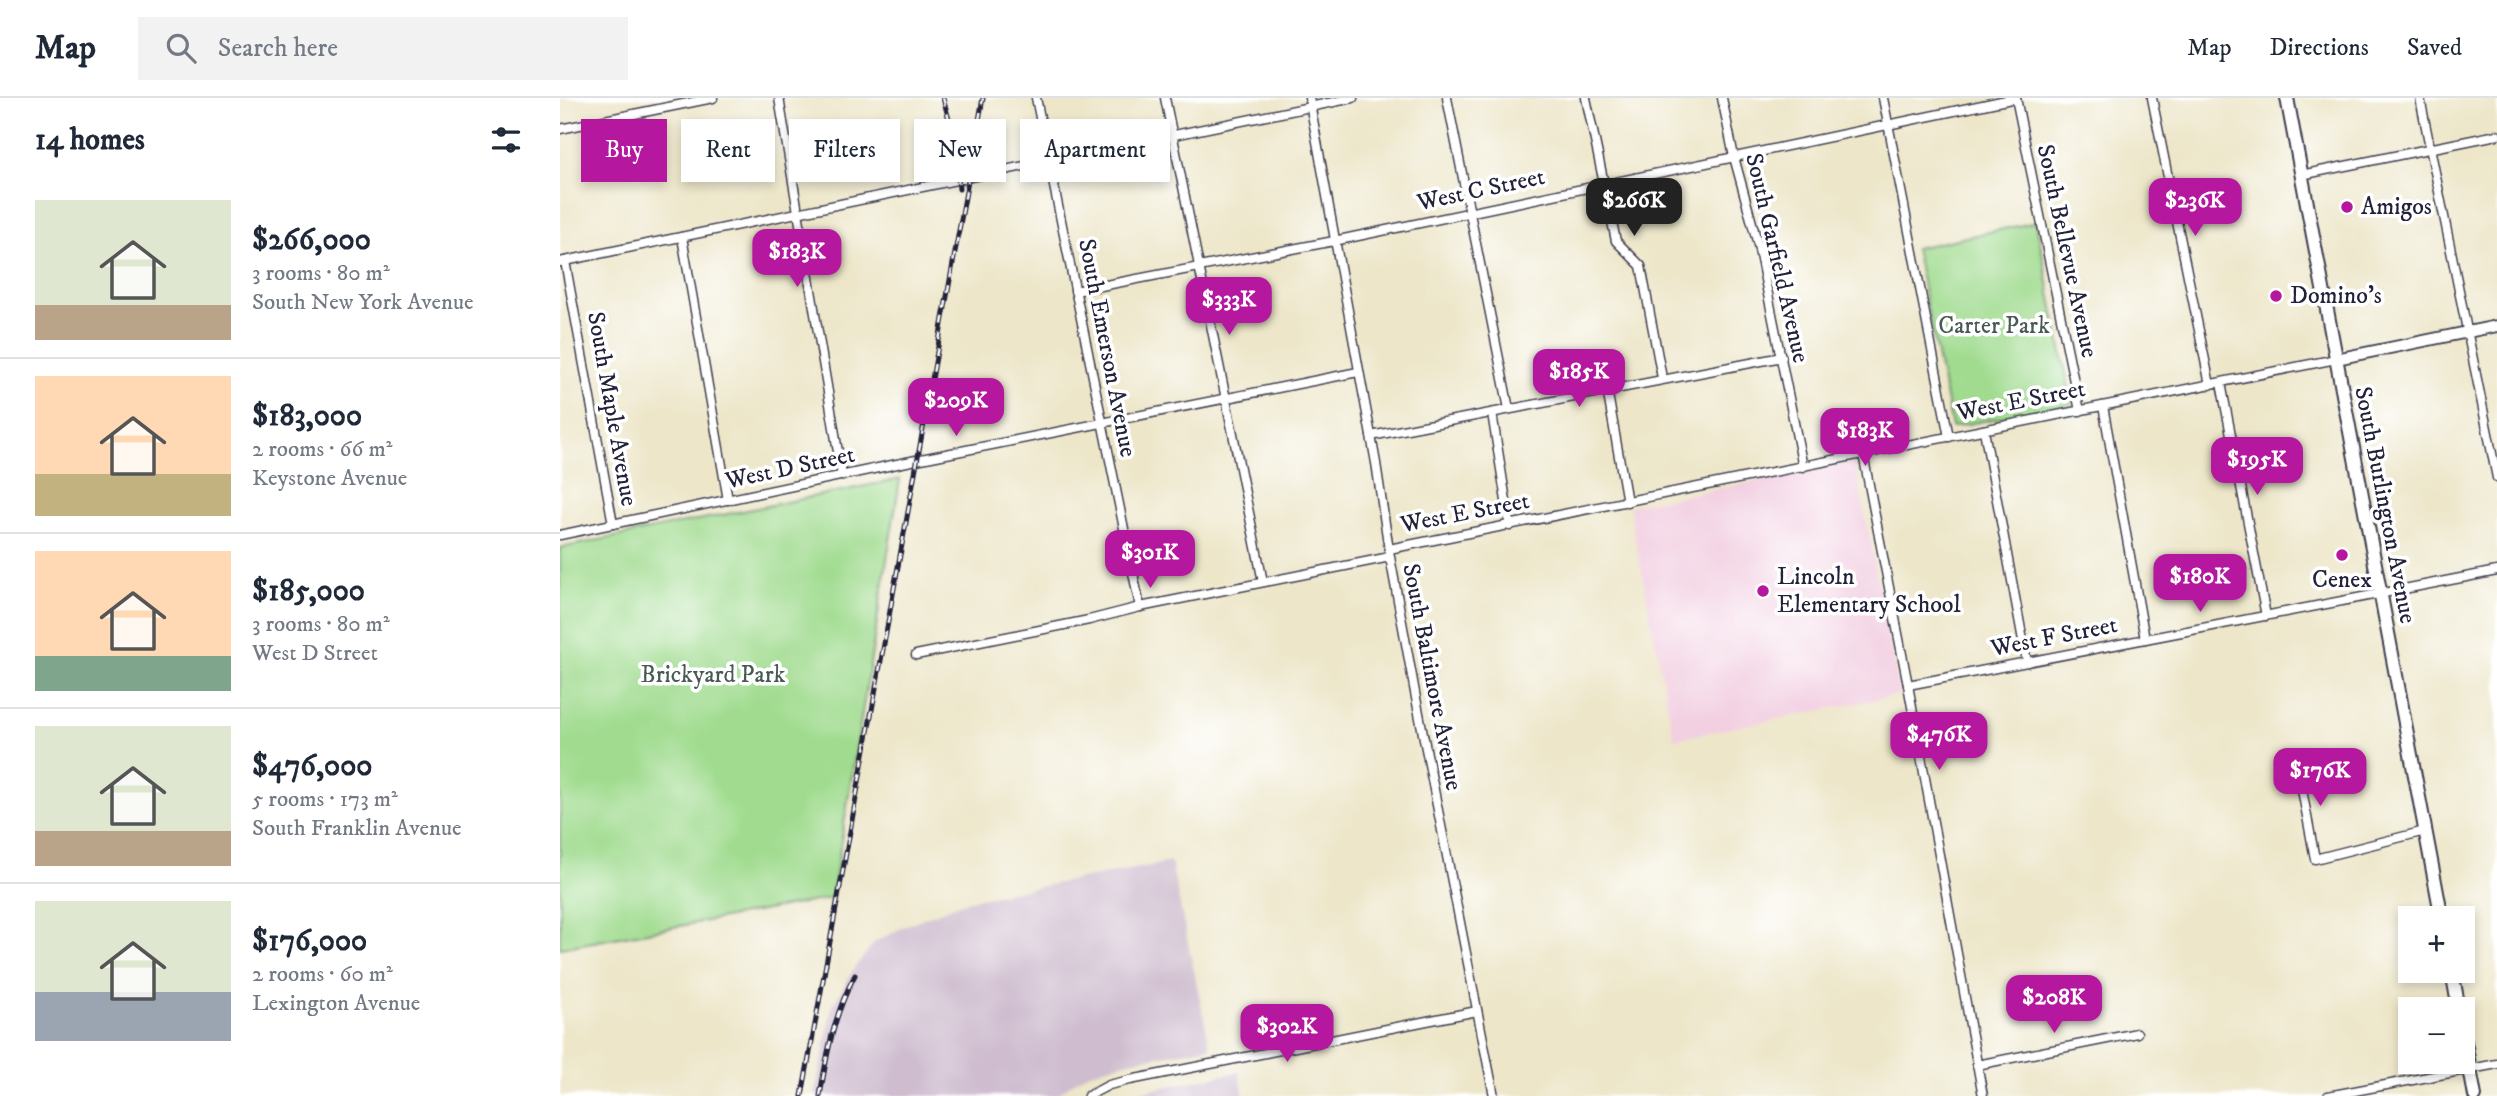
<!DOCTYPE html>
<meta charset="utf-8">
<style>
:root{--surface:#fff;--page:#f2f2f3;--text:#1f2937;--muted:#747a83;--line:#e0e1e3;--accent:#b5179e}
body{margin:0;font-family:"IM FELL DW Pica",serif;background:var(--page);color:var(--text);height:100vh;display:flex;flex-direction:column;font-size:26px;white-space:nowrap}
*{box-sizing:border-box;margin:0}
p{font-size:23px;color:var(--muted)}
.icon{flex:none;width:38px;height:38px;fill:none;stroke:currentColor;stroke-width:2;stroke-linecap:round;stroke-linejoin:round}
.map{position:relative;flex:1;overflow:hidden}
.panel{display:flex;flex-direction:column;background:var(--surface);width:560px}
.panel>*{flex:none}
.guide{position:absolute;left:21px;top:21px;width:665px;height:63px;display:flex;gap:14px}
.fabs{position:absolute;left:1838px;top:808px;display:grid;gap:14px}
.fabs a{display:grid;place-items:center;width:77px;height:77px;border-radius:0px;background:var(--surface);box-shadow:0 4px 10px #0003;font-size:35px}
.price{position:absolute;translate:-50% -60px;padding:0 16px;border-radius:14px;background:var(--accent);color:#fff;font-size:23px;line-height:46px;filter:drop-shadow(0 2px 4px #0008)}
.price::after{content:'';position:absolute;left:50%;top:42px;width:21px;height:16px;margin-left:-10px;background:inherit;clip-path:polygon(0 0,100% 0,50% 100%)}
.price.current{background:#222;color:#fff}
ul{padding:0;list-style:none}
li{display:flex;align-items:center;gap:21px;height:175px;padding:0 35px}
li+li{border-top:2px solid var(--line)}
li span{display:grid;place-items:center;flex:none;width:196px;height:140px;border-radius:0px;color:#555}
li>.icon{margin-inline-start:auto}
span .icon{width:84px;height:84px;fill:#fffc;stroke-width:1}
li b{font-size:30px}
h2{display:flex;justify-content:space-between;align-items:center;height:84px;padding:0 35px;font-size:30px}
.chip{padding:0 24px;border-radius:0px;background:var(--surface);box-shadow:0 4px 10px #0003;font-size:24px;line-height:63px}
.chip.current{background:var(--accent);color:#fff}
header{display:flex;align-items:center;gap:42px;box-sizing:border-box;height:98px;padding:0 35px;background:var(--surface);border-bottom:2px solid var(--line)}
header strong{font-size:33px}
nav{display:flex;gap:38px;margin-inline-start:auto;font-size:24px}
.search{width:490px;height:63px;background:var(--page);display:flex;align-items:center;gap:18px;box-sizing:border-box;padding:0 24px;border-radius:0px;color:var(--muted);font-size:26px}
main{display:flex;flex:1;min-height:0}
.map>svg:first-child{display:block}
</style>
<header>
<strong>Map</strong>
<div class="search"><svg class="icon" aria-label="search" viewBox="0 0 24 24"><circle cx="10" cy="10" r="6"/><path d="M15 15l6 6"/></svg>Search here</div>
<nav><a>Map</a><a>Directions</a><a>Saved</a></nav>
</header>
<main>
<section class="panel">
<h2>14 homes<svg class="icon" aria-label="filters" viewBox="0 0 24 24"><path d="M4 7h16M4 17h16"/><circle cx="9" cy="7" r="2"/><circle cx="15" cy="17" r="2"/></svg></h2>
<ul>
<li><span style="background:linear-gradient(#dfe7d0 75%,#b9a48a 0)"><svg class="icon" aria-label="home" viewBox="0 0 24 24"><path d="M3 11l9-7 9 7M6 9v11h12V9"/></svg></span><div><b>$266,000</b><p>3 rooms · 80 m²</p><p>South New York Avenue</p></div></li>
<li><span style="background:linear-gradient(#ffd9b3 70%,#c2b280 0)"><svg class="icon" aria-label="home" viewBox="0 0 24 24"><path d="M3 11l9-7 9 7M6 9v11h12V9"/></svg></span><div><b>$183,000</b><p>2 rooms · 66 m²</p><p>Keystone Avenue</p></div></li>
<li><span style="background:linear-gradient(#ffd9b3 75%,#7fa58c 0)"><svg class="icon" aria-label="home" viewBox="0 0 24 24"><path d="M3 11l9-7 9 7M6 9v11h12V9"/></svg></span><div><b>$185,000</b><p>3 rooms · 80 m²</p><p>West D Street</p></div></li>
<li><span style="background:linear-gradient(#dfe7d0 75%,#b9a48a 0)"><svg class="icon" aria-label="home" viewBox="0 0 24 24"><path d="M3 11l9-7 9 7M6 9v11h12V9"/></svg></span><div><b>$476,000</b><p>5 rooms · 173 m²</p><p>South Franklin Avenue</p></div></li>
<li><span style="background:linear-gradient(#dfe7d0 65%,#9aa5b1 0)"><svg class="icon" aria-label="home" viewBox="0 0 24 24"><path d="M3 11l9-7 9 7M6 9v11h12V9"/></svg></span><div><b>$176,000</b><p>2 rooms · 60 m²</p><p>Lexington Avenue</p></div></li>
</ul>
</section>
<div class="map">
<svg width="1937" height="998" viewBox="0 0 1937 998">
<rect width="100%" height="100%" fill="#fff"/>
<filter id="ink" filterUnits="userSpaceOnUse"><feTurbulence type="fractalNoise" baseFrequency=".0143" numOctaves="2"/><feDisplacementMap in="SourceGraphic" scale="14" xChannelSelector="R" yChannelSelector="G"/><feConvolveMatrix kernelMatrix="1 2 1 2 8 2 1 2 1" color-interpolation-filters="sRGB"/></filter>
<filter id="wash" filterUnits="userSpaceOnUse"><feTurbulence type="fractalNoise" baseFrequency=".00686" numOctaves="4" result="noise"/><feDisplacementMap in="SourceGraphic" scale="28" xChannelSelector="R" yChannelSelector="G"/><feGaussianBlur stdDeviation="1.57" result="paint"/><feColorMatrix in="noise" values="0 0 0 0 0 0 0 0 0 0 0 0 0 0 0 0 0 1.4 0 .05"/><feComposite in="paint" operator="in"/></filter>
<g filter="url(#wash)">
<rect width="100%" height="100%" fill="#ede6c9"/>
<polygon fill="#f2cfe1" points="1295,364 1340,597 1114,641 1069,408"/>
<g fill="#cfbdcf">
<polygon points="611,764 650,949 570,963 527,975 495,998 255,998 272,909 295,869 315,844 349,826 409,802"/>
<polygon points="679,974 684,998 564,998 568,996"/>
</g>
<g fill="#a0db8f" stroke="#617e65" stroke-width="2">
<polygon points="1476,124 1512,306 1392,329 1355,150"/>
<polygon points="340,381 272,800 0,850 0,450"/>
</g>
</g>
<g filter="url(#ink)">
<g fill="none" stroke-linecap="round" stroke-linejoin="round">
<defs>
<g id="minor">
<polyline points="219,0 282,378"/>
<polyline points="476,0 580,509"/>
<polyline points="605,0 703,484"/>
<polyline points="749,0 816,365 830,459 856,600 934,998"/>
<polyline points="887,0 949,311"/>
<polyline points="1026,0 1056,143 1081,168 1102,280"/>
<polyline points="1162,0 1174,59 1198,147 1243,369"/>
<polyline points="1323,0 1389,339"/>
<polyline points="1456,0 1520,313"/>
<polyline points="1592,0 1650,287"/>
<polyline points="1860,0 1937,380"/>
<polyline points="0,31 153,0"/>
<polyline points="1741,77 1937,37"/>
<polyline points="122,139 168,402"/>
<polyline points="5,163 53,426"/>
<polyline points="0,164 793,0"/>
<polyline points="515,193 774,143 1456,0"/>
<polyline points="1661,285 1706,518"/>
<polyline points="1047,291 1067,404"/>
<polyline points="1543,308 1585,541"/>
<polyline points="932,315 950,428"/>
<polyline points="1424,332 1467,564"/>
<polyline points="811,338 1222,259"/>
<polyline points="1303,356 1348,587 1423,998"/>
<polyline points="0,437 356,362 798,274"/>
<polyline points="829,451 1776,261"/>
<polyline points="356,557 529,522 580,509 830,459"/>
<polyline points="1348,587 1937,473"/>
<polyline points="1737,665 1755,761 1865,733"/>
<polyline points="1417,967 1577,935"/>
<polyline points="528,998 549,987 570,982 917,913"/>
<polyline points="1768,998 1937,966"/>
</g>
<polyline id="major" points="1776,261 1937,228"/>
<g id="highway">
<polyline points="1727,0 1882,821"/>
<polyline points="1892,873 1899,912"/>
<polyline points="1902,928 1915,998"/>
</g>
</defs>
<use href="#minor" stroke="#403f50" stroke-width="11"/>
<use href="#major" stroke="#403f50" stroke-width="14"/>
<use href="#highway" stroke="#403f50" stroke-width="16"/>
<use href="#minor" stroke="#fff" stroke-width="8"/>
<use href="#major" stroke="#fff" stroke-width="10"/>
<use href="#highway" stroke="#fff" stroke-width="12"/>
<defs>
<g id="rail">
<polyline points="383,0 395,43 399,91"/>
<polyline points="242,998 423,0"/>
<path d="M260,998c7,-43 14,-82 35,-121"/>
</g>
</defs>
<use href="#rail" stroke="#22223b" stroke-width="5"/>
<use href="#rail" stroke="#fff" stroke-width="2.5" stroke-dasharray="8" stroke-linecap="butt"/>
</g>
</g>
<g fill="#b5179e" stroke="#fff" stroke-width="2.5">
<circle cx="1787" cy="109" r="7"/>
<circle cx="1716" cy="198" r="7"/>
<circle cx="1782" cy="457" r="7"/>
<circle cx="1203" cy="493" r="7"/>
</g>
<g text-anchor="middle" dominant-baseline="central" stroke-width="7" stroke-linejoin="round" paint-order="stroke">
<g font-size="24" fill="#22223b" stroke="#fff">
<text transform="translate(921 92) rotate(-12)">West C Street</text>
<text transform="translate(1507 153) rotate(78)">South Bellevue Avenue</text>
<text transform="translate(1217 160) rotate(77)">South Garfield Avenue</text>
<text transform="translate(547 250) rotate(79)">South Emerson Avenue</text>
<text transform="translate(1461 303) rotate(-11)">West E Street</text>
<text transform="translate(52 311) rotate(80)">South Maple Avenue</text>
<text transform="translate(230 370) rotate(-12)">West D Street</text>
<text transform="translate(1825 407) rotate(79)">South Burlington Avenue</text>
<text transform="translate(905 415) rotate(-11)">West E Street</text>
<text transform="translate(1494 539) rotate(-11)">West F Street</text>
<text transform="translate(872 579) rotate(79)">South Baltimore Avenue</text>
</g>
<g font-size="24" fill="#22223b" stroke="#fff" text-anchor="start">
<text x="1801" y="109">Amigos</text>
<text x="1730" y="198">Domino's</text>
<text x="1217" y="479">Lincoln<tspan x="1217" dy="28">Elementary School</tspan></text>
<text x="1782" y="482" text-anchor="middle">Cenex</text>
</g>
<g font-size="24" fill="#485a54" stroke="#fff">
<text x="1434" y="228">Carter Park</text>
<text x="153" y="577">Brickyard Park</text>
</g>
</g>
</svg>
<div class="fabs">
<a>+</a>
<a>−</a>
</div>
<b class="price current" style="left:1074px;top:140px">$266K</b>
<b class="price" style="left:1635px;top:140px">$236K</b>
<b class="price" style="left:237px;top:191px">$183K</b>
<b class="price" style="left:669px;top:239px">$333K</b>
<b class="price" style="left:1019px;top:311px">$185K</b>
<b class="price" style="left:396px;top:340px">$209K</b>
<b class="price" style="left:1305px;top:370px">$183K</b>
<b class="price" style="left:1697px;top:399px">$195K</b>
<b class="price" style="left:590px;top:492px">$301K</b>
<b class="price" style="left:1640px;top:516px">$180K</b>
<b class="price" style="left:1379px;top:674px">$476K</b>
<b class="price" style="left:1760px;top:710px">$176K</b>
<b class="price" style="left:1494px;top:937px">$208K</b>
<b class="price" style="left:727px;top:966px">$302K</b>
<div class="guide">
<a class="chip current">Buy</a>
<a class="chip">Rent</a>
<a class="chip">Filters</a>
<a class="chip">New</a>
<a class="chip">Apartment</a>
</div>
</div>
</main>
